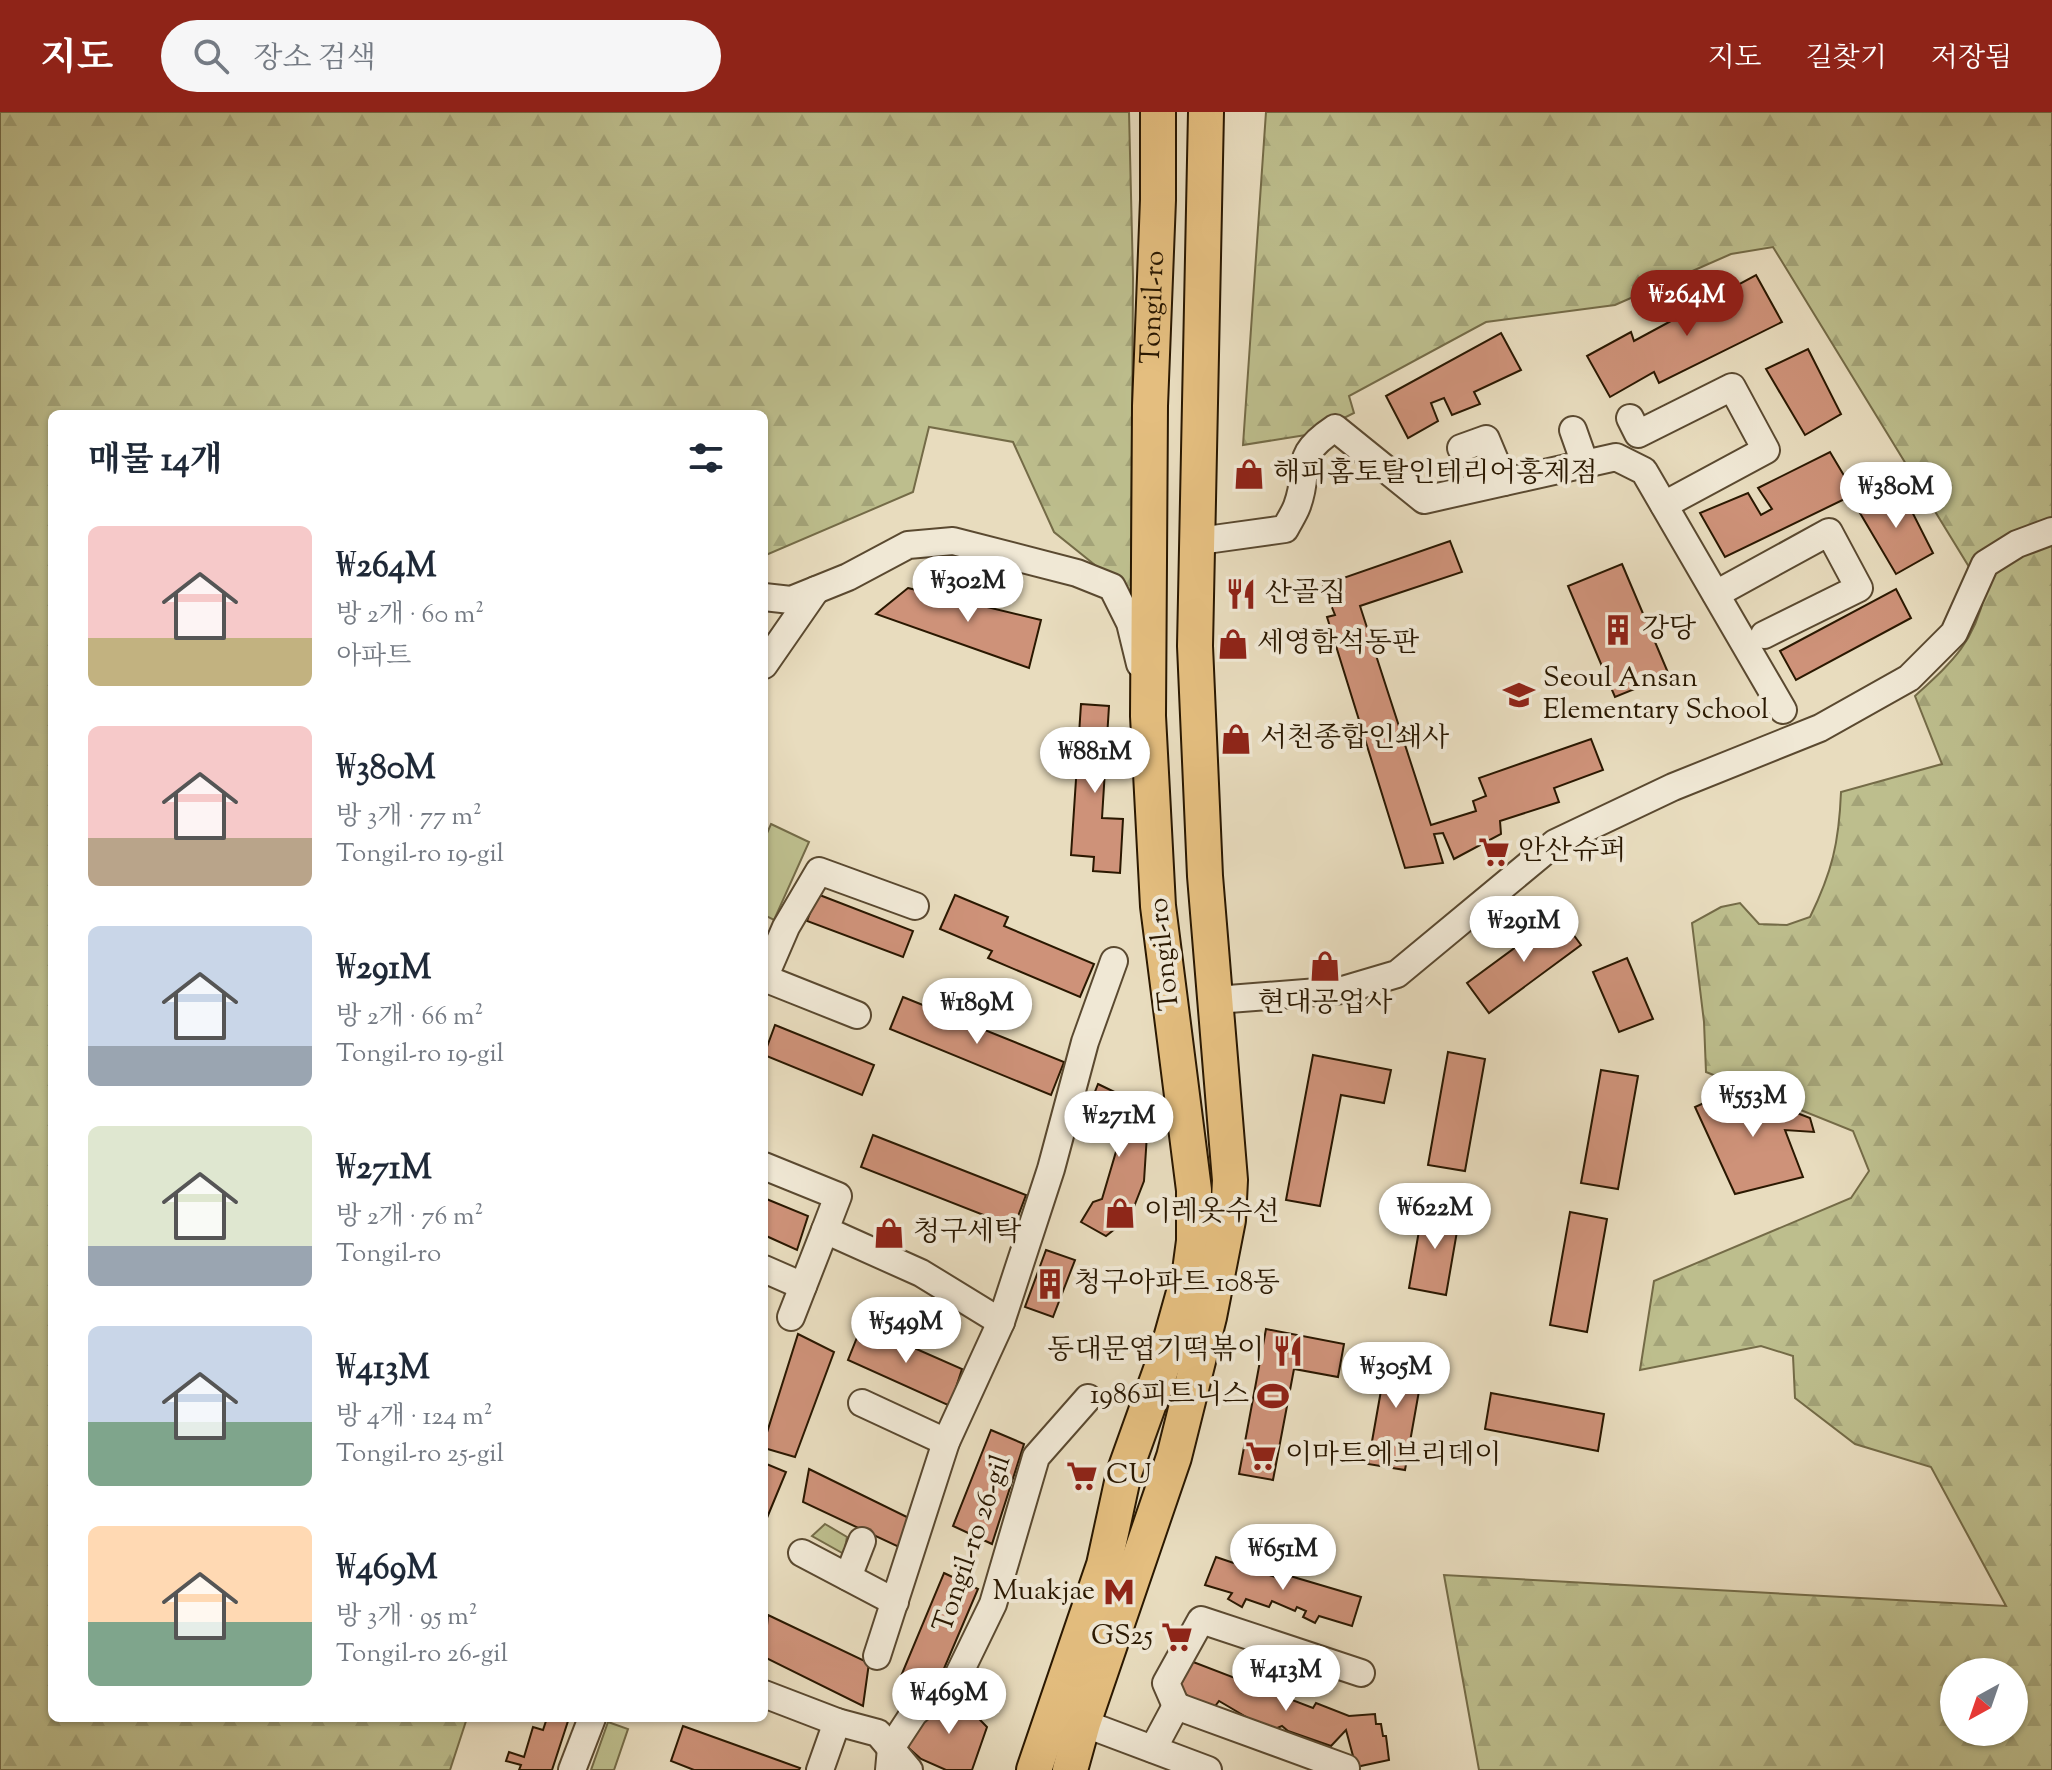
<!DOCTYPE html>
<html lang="ko">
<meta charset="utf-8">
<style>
:root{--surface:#fff;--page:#f6f6f7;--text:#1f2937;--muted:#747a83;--accent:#8f2418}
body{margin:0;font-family:"Sorts Mill Goudy","Noto Serif KR",serif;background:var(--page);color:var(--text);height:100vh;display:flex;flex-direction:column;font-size:30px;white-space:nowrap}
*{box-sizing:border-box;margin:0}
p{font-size:26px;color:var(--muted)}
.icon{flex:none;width:44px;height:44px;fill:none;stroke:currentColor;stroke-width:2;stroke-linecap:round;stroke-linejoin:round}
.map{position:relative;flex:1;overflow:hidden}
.sheet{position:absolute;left:48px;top:298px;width:720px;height:1312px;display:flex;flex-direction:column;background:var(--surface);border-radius:12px;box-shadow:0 2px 6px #0004}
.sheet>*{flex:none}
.needle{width:52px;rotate:220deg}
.tools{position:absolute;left:1940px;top:1546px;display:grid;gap:16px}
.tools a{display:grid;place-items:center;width:88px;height:88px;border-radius:50%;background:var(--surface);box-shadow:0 2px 6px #0004;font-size:40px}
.price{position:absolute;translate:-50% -68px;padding:0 18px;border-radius:28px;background:#fff;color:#222;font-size:26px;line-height:52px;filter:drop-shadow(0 2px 4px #0008)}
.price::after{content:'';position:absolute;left:50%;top:48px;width:24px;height:18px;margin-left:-12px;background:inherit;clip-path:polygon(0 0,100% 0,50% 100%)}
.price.selected{background:var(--accent);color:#fff}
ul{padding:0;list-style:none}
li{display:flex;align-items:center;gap:24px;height:200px;padding:0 40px}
li span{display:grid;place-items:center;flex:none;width:224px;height:160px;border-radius:12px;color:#555}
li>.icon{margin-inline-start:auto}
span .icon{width:96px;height:96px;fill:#fffc;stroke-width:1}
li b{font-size:34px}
h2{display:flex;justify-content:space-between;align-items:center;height:96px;padding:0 40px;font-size:34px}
header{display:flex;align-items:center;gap:48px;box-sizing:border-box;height:112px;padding:0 40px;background:var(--accent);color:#fff}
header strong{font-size:38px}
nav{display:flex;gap:44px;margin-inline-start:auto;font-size:28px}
.search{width:560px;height:72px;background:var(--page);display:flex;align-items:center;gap:20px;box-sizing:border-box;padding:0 28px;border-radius:44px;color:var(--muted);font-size:30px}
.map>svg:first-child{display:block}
</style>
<header>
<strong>지도</strong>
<div class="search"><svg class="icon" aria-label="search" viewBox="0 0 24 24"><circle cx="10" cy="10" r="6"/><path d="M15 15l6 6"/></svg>장소 검색</div>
<nav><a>지도</a><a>길찾기</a><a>저장됨</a></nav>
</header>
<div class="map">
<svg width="2052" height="1658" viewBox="0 0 2052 1658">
<defs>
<pattern id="forest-firs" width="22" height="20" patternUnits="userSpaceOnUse" patternTransform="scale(2)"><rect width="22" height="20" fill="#bdbe8d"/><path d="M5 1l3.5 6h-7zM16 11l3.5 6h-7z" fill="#a3a378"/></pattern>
</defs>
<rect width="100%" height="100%" fill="#e8dcbe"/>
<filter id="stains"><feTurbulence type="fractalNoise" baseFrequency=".0025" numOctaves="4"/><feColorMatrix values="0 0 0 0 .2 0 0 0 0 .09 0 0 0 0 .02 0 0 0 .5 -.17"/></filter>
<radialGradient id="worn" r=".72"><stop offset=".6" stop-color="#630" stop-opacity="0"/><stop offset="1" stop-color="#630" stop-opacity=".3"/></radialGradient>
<g fill="#bdbe8d" stroke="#746b47" stroke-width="2">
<polygon points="771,712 809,730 774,808 764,803 764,728"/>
<polygon points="825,1412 847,1425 844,1442 812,1424"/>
<polygon points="608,1610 628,1617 614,1658 591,1658"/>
</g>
<g fill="url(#forest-firs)" stroke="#746b47" stroke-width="2" fill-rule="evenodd">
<polygon points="0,0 1129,0 1133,165 1131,482 1054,420 1013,330 929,315 913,380 766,443 764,302 52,302 52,1606 467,1606 450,1658 0,1658"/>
<path d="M1266,0h786v1658h-573l-35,-195 562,31 -75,-139 -76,-23 -60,-46 -2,-42 -32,-10 -121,24 14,-89 197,-83 18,-27 -16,-40 -147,-59 -2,-50 -12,-99 29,-16 19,-4 19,21 28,1 23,-8c22,-45 29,-74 31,-125l101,-28 -27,-68c37,-34 59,-53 70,-103l-212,-346 -42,7 -116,51 -129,17 -137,74 5,17 -42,21 -69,11zM1954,1560h60v60h-60z"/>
</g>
<g fill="#ce9279" stroke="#2a1801" stroke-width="2">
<polygon points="1756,163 1782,210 1659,271 1654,260 1610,285 1587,244 1631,220 1634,229"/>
<polygon points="1501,221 1521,258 1474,280 1480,292 1452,303 1444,286 1431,291 1438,309 1408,326 1386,284"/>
<polygon points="1808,237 1841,302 1805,323 1766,257"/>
<polygon points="1830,340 1855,382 1725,445 1700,401 1748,381 1761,403 1772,397 1758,376"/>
<polygon points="1900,376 1933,441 1896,462 1857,396"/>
<polygon points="1450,429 1462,460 1360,494 1431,713 1476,699 1473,689 1486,684 1479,666 1591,627 1603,658 1554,676 1559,690 1500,709 1501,722 1454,747 1443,721 1434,722 1443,751 1405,756 1327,505 1335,503 1323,473"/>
<polygon points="1622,452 1669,563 1615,585 1568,474"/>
<polygon points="908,476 1041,508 1029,556 876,502"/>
<polygon points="1896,477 1911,506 1796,568 1780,539"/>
<polygon points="1081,592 1109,594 1102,706 1123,707 1120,761 1093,759 1094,745 1071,743"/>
<polygon points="817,782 913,819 903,845 807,809"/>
<polygon points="955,783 1008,805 1004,814 1094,852 1080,885 988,846 992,839 940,817"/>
<polygon points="1559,803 1581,833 1489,901 1467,871"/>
<polygon points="1627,846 1653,907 1619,920 1593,860"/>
<polygon points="903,885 1064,950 1051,983 890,917"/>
<polygon points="775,913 874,953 862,983 764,943"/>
<polygon points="1448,940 1485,947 1465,1059 1428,1053"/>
<polygon points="1313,943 1391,958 1384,991 1341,983 1320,1094 1286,1088"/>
<polygon points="1601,958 1638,964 1618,1077 1581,1071"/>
<polygon points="1098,972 1150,997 1144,1005 1147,1022 1144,1069 1130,1105 1106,1124 1081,1110 1093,1090 1102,1087 1120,1026 1105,1020 1109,1014 1085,1005"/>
<polygon points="1735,977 1810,1006 1814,1020 1785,1018 1803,1065 1735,1082 1695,995"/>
<polygon points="873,1023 1026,1083 1014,1115 861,1055"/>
<polygon points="764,1086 808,1104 797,1138 764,1123"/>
<polygon points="1423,1096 1460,1102 1446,1183 1409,1176"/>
<polygon points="1570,1100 1607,1107 1587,1220 1550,1213"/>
<polygon points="1046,1138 1075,1148 1053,1205 1025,1195"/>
<polygon points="862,1213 962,1257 950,1294 848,1248"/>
<polygon points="1266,1217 1344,1232 1338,1265 1294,1257 1273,1368 1239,1362"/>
<polygon points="798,1222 834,1240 795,1345 764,1336 764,1330"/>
<polygon points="1388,1239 1425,1245 1405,1358 1368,1352"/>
<polygon points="1491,1281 1604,1302 1598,1339 1485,1317"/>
<polygon points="991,1318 1024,1332 992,1432 953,1414"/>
<polygon points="764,1351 786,1360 764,1413"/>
<polygon points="809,1357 911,1407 899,1435 803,1390"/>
<polygon points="1216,1445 1278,1466 1280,1461 1361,1485 1352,1514 1319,1504 1315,1511 1303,1505 1306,1499 1297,1495 1295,1499 1272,1489 1269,1495 1246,1487 1242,1495 1228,1487 1232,1481 1205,1473"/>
<polygon points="944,1461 978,1477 937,1573 901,1564"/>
<polygon points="768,1503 869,1551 863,1594 764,1545"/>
<polygon points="1188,1548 1313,1596 1316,1591 1349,1604 1375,1602 1376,1612 1381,1612 1383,1624 1386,1624 1389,1648 1356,1655 1346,1618 1331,1634 1288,1619 1282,1614 1270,1619 1219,1589 1213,1597 1202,1592 1178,1578"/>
<polygon points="951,1578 987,1615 972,1658 946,1658 921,1647 903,1631"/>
<polygon points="547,1606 569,1606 552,1658 519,1658 521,1653 506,1649 509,1640 524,1645 533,1615 543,1618"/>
<polygon points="683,1614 800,1656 799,1658 694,1658 671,1649"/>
</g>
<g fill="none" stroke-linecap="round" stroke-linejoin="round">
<defs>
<g id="minor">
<polyline points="1630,306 1638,322 1732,275 1766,338 1664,393"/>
<polyline points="1573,318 1585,352"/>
<polyline points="1461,336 1486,327 1504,370"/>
<path d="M1199,429l86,-12c4,-8 9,-15 12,-23 15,-40 -7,-48 38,-78l89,72 192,-43 28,14 139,239"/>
<polyline points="1716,482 1829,420 1859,476 1764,523"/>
<polyline points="764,485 791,488 848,465 908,433 953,429 1077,461 1112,475 1130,511 1140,552"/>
<polyline points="764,553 816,478"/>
<polyline points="764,866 786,815 819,759 915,794"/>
<polyline points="764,866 857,903"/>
<polyline points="1216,888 1343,878 1397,862 1555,731 1673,675 1820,616 1909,566 1954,521 1985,452 2017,432 2052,419"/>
<polyline points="764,1054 838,1084 825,1118 921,1161 1001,1210"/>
<polyline points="764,1157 803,1174"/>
<polyline points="791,1205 825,1118"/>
<polyline points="862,1291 946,1330"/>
<polyline points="802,1441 895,1490"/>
<polyline points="848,1465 862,1429"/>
<polyline points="877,1544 946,1330 1001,1210 1051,1057 1085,930 1114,849"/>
<polyline points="764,1582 837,1610 878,1621 909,1658"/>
<polyline points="1176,1594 1166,1571 1201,1508 1361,1561"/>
<polyline points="1083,1611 1208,1658"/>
<polyline points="1153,1637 1176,1594 1346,1656"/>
<polyline points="572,1658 592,1606"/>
<polyline points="820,1658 837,1610"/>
<polyline points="889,1658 891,1636 914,1601 958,1564 993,1492 1036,1345 1088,1286"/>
</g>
<g id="major">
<path id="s1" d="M1034,1658l70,-205 20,-92 43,-120 23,-82 4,-30v-51l-36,-284 -10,-190 2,-310 8,-206v-88"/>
<polyline points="1070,1658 1083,1611 1174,1345 1209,1205 1228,1108 1230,1068 1205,764 1195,534 1206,0"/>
</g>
</defs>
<use href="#minor" stroke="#5a4930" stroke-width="30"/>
<use href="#major" stroke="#2a1801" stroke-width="38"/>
<use href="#minor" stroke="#f0e8d5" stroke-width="26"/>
<use href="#major" stroke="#e4be7f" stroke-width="34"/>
</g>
<defs>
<symbol id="shop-bare" viewBox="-9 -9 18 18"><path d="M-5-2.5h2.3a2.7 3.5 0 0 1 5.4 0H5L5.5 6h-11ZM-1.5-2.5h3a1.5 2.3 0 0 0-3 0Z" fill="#8f2418" stroke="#f0e8d5" stroke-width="2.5" paint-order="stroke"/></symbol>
<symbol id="restaurant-bare" viewBox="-9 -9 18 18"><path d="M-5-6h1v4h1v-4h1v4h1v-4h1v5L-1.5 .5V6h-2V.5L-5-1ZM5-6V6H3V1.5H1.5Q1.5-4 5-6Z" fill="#8f2418" stroke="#f0e8d5" stroke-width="2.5" paint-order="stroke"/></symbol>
<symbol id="building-bare" viewBox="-9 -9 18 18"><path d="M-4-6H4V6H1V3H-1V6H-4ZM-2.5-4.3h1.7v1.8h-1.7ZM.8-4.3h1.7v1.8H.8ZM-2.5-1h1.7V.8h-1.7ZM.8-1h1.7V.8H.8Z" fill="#8f2418" stroke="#f0e8d5" stroke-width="2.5" paint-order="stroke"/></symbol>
<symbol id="school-bare" viewBox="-9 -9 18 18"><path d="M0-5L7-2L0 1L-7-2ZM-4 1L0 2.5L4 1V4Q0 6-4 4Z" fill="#8f2418" stroke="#f0e8d5" stroke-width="2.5" paint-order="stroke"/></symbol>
<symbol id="supermarket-bare" viewBox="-9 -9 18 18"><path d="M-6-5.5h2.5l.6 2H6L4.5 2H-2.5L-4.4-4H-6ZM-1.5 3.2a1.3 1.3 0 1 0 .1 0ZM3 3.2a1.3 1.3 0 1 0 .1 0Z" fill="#8f2418" stroke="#f0e8d5" stroke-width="2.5" paint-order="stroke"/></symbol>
<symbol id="stadium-bare" viewBox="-9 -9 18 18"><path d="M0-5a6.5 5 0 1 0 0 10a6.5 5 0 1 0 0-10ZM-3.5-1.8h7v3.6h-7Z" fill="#8f2418" stroke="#f0e8d5" stroke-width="2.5" paint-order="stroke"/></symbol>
<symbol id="metro-bare" viewBox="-9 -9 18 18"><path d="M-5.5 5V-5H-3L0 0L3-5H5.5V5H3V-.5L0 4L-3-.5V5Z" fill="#8f2418" stroke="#f0e8d5" stroke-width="2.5" paint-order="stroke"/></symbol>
</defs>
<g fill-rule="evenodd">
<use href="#shop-bare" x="1227" y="340" width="44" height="44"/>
<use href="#restaurant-bare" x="1219" y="460" width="44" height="44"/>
<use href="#building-bare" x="1596" y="496" width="44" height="44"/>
<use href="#shop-bare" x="1211" y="510" width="44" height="44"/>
<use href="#school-bare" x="1497" y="561" width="44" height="44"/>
<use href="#shop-bare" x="1214" y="605" width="44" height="44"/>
<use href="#supermarket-bare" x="1472" y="718" width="44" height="44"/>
<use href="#shop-bare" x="1303" y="832" width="44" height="44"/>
<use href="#shop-bare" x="1098" y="1079" width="44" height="44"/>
<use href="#shop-bare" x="867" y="1099" width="44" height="44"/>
<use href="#building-bare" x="1028" y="1150" width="44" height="44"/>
<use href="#restaurant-bare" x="1266" y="1217" width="44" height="44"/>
<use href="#stadium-bare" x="1251" y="1262" width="44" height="44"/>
<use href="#supermarket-bare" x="1239" y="1322" width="44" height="44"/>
<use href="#supermarket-bare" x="1060" y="1342" width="44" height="44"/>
<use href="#metro-bare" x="1097" y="1458" width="44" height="44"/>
<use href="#supermarket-bare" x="1155" y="1503" width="44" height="44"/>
</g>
<g text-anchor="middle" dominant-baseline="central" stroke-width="8" stroke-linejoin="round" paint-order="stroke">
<g font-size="28" fill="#2a1801" stroke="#f0e8d5">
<text stroke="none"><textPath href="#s1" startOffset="1490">Tongil-ro</textPath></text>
<text transform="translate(1165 842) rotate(-96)">Tongil-ro</text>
<text transform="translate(973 1432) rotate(-71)">Tongil-ro 26-gil</text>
</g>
<g font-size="28" fill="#2a1801" stroke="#f0e8d5" text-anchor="start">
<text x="1273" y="362">해피홈토탈인테리어홍제점</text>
<text x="1265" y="482">산골집</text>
<text x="1642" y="518">강당</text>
<text x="1257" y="532">세영함석동판</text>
<text x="1543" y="567">Seoul Ansan<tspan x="1543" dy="32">Elementary School</tspan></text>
<text x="1260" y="627">서천종합인쇄사</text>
<text x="1518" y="740">안산슈퍼</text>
<text x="1325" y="892" text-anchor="middle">현대공업사</text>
<text x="1144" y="1101">이레옷수선</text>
<text x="913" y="1121">청구세탁</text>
<text x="1074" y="1172">청구아파트 108동</text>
<text x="1264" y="1239" text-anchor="end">동대문엽기떡볶이</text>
<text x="1249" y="1284" text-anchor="end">1986피트니스</text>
<text x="1285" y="1344">이마트에브리데이</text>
<text x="1106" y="1364">CU</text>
<text x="1095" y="1480" text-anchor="end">Muakjae</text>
<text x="1153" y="1525" text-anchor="end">GS25</text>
</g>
</g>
<rect width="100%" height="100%" filter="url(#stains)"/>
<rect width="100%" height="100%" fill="url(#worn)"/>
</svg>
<div class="tools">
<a><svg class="needle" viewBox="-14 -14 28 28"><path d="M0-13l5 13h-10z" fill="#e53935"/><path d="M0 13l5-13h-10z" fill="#747a83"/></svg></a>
</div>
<b class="price selected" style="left:1687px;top:226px">₩264M</b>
<b class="price" style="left:1896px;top:418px">₩380M</b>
<b class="price" style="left:968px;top:512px">₩302M</b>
<b class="price" style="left:1095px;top:683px">₩881M</b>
<b class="price" style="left:1524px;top:852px">₩291M</b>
<b class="price" style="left:977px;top:934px">₩189M</b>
<b class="price" style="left:1753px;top:1027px">₩553M</b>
<b class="price" style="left:1119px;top:1047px">₩271M</b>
<b class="price" style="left:1435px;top:1139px">₩622M</b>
<b class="price" style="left:906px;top:1253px">₩549M</b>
<b class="price" style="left:1396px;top:1298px">₩305M</b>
<b class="price" style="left:1283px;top:1480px">₩651M</b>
<b class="price" style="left:1286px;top:1601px">₩413M</b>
<b class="price" style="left:949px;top:1624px">₩469M</b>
<section class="sheet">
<h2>매물 14개<svg class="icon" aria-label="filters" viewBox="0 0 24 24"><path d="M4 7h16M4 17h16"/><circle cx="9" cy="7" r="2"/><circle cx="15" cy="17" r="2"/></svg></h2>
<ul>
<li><span style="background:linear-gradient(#f6c9c9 70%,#c2b280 0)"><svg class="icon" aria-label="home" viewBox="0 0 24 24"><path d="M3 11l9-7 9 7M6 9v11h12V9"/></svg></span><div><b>₩264M</b><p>방 2개 · 60 m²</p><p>아파트</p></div></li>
<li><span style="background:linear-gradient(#f6c9c9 70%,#b9a48a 0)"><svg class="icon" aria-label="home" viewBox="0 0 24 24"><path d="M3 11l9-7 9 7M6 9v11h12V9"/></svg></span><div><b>₩380M</b><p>방 3개 · 77 m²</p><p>Tongil-ro 19-gil</p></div></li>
<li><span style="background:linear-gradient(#c9d6e8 75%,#9aa5b1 0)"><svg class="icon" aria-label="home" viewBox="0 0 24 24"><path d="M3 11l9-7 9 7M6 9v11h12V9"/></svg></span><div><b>₩291M</b><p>방 2개 · 66 m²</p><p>Tongil-ro 19-gil</p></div></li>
<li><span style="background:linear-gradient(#dfe7d0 75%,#9aa5b1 0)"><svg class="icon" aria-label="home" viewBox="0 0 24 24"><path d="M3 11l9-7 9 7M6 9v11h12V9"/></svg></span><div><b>₩271M</b><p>방 2개 · 76 m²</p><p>Tongil-ro</p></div></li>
<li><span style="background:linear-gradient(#c9d6e8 60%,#7fa58c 0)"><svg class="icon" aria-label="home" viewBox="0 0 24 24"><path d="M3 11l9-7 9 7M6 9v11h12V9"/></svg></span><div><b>₩413M</b><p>방 4개 · 124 m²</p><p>Tongil-ro 25-gil</p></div></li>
<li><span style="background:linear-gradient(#ffd9b3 60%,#7fa58c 0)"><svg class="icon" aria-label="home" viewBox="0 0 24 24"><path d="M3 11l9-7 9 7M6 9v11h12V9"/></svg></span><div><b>₩469M</b><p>방 3개 · 95 m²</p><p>Tongil-ro 26-gil</p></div></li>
</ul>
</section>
</div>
